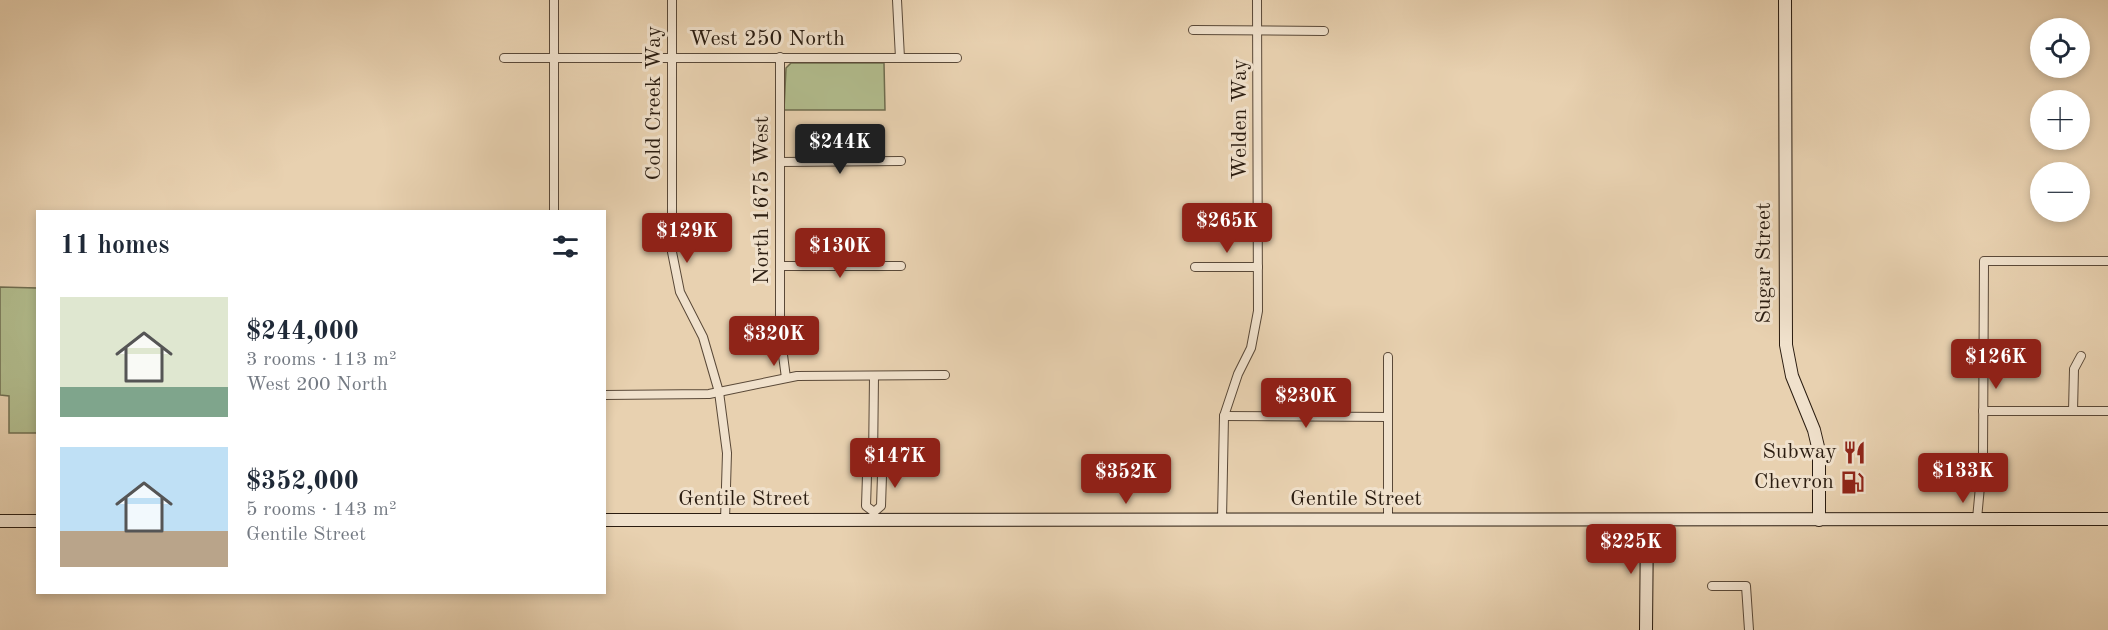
<!DOCTYPE html>
<meta charset="utf-8">
<style>
:root{--surface:#fff;--page:#f2f2f3;--text:#1f2937;--muted:#747a83;--accent:#8f2418}
body{margin:0;font-family:"Old Standard TT",serif;background:var(--page);color:var(--text);height:100vh;display:flex;flex-direction:column;font-size:22px;white-space:nowrap}
*{box-sizing:border-box;margin:0}
p{font-size:20px;color:var(--muted)}
.icon{flex:none;width:33px;height:33px;fill:none;stroke:currentColor;stroke-width:2;stroke-linecap:round;stroke-linejoin:round}
.map{position:relative;flex:1;overflow:hidden}
.drawer{position:absolute;left:36px;top:210px;width:570px;height:384px;display:flex;flex-direction:column;background:var(--surface);border-radius:0px;box-shadow:0 3px 9px #0003}
.drawer>*{flex:none}
.fabs{position:absolute;left:2030px;top:18px;display:grid;gap:12px}
.fabs a{display:grid;place-items:center;width:60px;height:60px;border-radius:50%;background:var(--surface);box-shadow:0 3px 9px #0003;font-size:30px}
.price{position:absolute;translate:-50% -51px;padding:0 14px;border-radius:6px;background:var(--accent);color:#fff;font-size:20px;line-height:39px;filter:drop-shadow(0 2px 3px #0008)}
.price::after{content:'';position:absolute;left:50%;top:36px;width:18px;height:14px;margin-left:-9px;background:inherit;clip-path:polygon(0 0,100% 0,50% 100%)}
.price.active{background:#222;color:#fff}
ul{padding:0;list-style:none}
li{display:flex;align-items:center;gap:18px;height:150px;padding:0 24px}
li span{display:grid;place-items:center;flex:none;width:168px;height:120px;border-radius:0px;color:#555}
li>.icon{margin-inline-start:auto}
span .icon{width:72px;height:72px;fill:#fffc;stroke-width:1}
li b{font-size:26px}
h2{display:flex;justify-content:space-between;align-items:center;height:72px;padding:0 24px;font-size:26px}
.map>svg:first-child{display:block}
</style>
<div class="map">
<svg width="2108" height="630" viewBox="0 0 2108 630">
<rect width="100%" height="100%" fill="#e8d1b0"/>
<filter id="stains"><feTurbulence type="fractalNoise" baseFrequency=".00333" numOctaves="4"/><feColorMatrix values="0 0 0 0 .2 0 0 0 0 .09 0 0 0 0 .02 0 0 0 .5 -.17"/></filter>
<radialGradient id="worn" r=".72"><stop offset=".6" stop-color="#630" stop-opacity="0"/><stop offset="1" stop-color="#630" stop-opacity=".3"/></radialGradient>
<g fill="#b2bd8e" stroke="#6e6c4f" stroke-width="1.5">
<polygon points="791,63 884,63 885,110 784,110 786,68"/>
<polygon points="0,287 37,288 37,433 9,433 9,396 0,395"/>
</g>
<g fill="none" stroke-linecap="round" stroke-linejoin="round">
<defs>
<g id="street">
<polyline points="554,0 554,212"/>
<polyline points="672,0 672,252 680,292 703,337 719,392 727,453 725,520"/>
<polyline points="897,0 900,58"/>
<polyline points="1193,30 1324,31"/>
<polyline points="780,57 780,332 786,378"/>
<polyline points="504,58 957,58"/>
<polyline points="780,162 901,161"/>
<polyline points="780,266 901,266"/>
<polyline points="1195,267 1258,267"/>
<polyline points="1388,357 1388,520"/>
<polyline points="604,395 709,394 797,376 945,375"/>
<polyline points="1983,411 2108,411"/>
<polyline points="2073,411 2074,369 2081,356"/>
<polyline points="1224,416 1388,417"/>
<polyline points="873,462 882,475 881,506 874,512"/>
<polyline points="1222,519 1224,416 1238,374 1251,348 1258,311 1257,0"/>
<polyline points="1977,519 1983,454 1984,261 2108,261"/>
<polyline points="874,520 874,512 866,506 867,475 873,462 874,376"/>
<polyline points="1712,586 1746,586 1749,630"/>
</g>
<g id="secondary">
<polyline points="1785,0 1786,345 1792,376 1814,430 1819,451 1819,520"/>
<polyline points="604,520 2108,519"/>
<polyline points="0,521 38,521"/>
<polyline points="1646,630 1647,520"/>
</g>
</defs>
<use href="#street" stroke="#5a4938" stroke-width="10"/>
<use href="#secondary" stroke="#2a1c10" stroke-width="14"/>
<use href="#street" stroke="#f0e1cc" stroke-width="8"/>
<use href="#secondary" stroke="#f0e1cc" stroke-width="12"/>
</g>
<defs>
<symbol id="restaurant-bare" viewBox="-9 -9 18 18"><path d="M-5-6h1v4h1v-4h1v4h1v-4h1v5L-1.5 .5V6h-2V.5L-5-1ZM5-6V6H3V1.5H1.5Q1.5-4 5-6Z" fill="#8f2418" stroke="#f0e1cc" stroke-width="2.5" paint-order="stroke"/></symbol>
<symbol id="fuel-bare" viewBox="-9 -9 18 18"><path d="M-5.5-6h7V0h2V4h1.3V-2.5L3-4.5l.8-.8L6-3V5H2.5V1h-1V6h-7ZM-4.2-4.7v3.2H.2V-4.7Z" fill="#8f2418" stroke="#f0e1cc" stroke-width="2.5" paint-order="stroke"/></symbol>
</defs>
<g fill-rule="evenodd">
<use href="#restaurant-bare" x="1838" y="436" width="33" height="33"/>
<use href="#fuel-bare" x="1836" y="466" width="33" height="33"/>
</g>
<g text-anchor="middle" dominant-baseline="central" stroke-width="6" stroke-linejoin="round" paint-order="stroke">
<g font-size="22" fill="#2a1c10" stroke="#f0e1cc">
<text x="767" y="39">West 250 North</text>
<text transform="translate(654 103) rotate(-90)">Cold Creek Way</text>
<text transform="translate(1240 119) rotate(-90)">Welden Way</text>
<text transform="translate(762 200) rotate(-90)">North 1675 West</text>
<text transform="translate(1764 263) rotate(-90)">Sugar Street</text>
<text x="744" y="499">Gentile Street</text>
<text x="1356" y="499">Gentile Street</text>
</g>
<g font-size="22" fill="#2a1c10" stroke="#f0e1cc" text-anchor="end">
<text x="1837" y="452">Subway</text>
<text x="1834" y="482">Chevron</text>
</g>
</g>
<rect width="100%" height="100%" filter="url(#stains)"/>
<rect width="100%" height="100%" fill="url(#worn)"/>
</svg>
<div class="fabs">
<a><svg class="icon" aria-label="locate" viewBox="0 0 24 24"><circle cx="12" cy="12" r="6"/><path d="M12 2v4M12 18v4M2 12h4M18 12h4"/></svg></a>
<a>+</a>
<a>−</a>
</div>
<b class="price active" style="left:840px;top:175px">$244K</b>
<b class="price" style="left:1227px;top:254px">$265K</b>
<b class="price" style="left:687px;top:264px">$129K</b>
<b class="price" style="left:840px;top:279px">$130K</b>
<b class="price" style="left:774px;top:367px">$320K</b>
<b class="price" style="left:1996px;top:390px">$126K</b>
<b class="price" style="left:1306px;top:429px">$230K</b>
<b class="price" style="left:895px;top:489px">$147K</b>
<b class="price" style="left:1963px;top:504px">$133K</b>
<b class="price" style="left:1126px;top:505px">$352K</b>
<b class="price" style="left:1631px;top:575px">$225K</b>
<section class="drawer">
<h2>11 homes<svg class="icon" aria-label="filters" viewBox="0 0 24 24"><path d="M4 7h16M4 17h16"/><circle cx="9" cy="7" r="2"/><circle cx="15" cy="17" r="2"/></svg></h2>
<ul>
<li><span style="background:linear-gradient(#dfe7d0 75%,#7fa58c 0)"><svg class="icon" aria-label="home" viewBox="0 0 24 24"><path d="M3 11l9-7 9 7M6 9v11h12V9"/></svg></span><div><b>$244,000</b><p>3 rooms · 113 m²</p><p>West 200 North</p></div></li>
<li><span style="background:linear-gradient(#bfe0f5 70%,#b9a48a 0)"><svg class="icon" aria-label="home" viewBox="0 0 24 24"><path d="M3 11l9-7 9 7M6 9v11h12V9"/></svg></span><div><b>$352,000</b><p>5 rooms · 143 m²</p><p>Gentile Street</p></div></li>
</ul>
</section>
</div>
